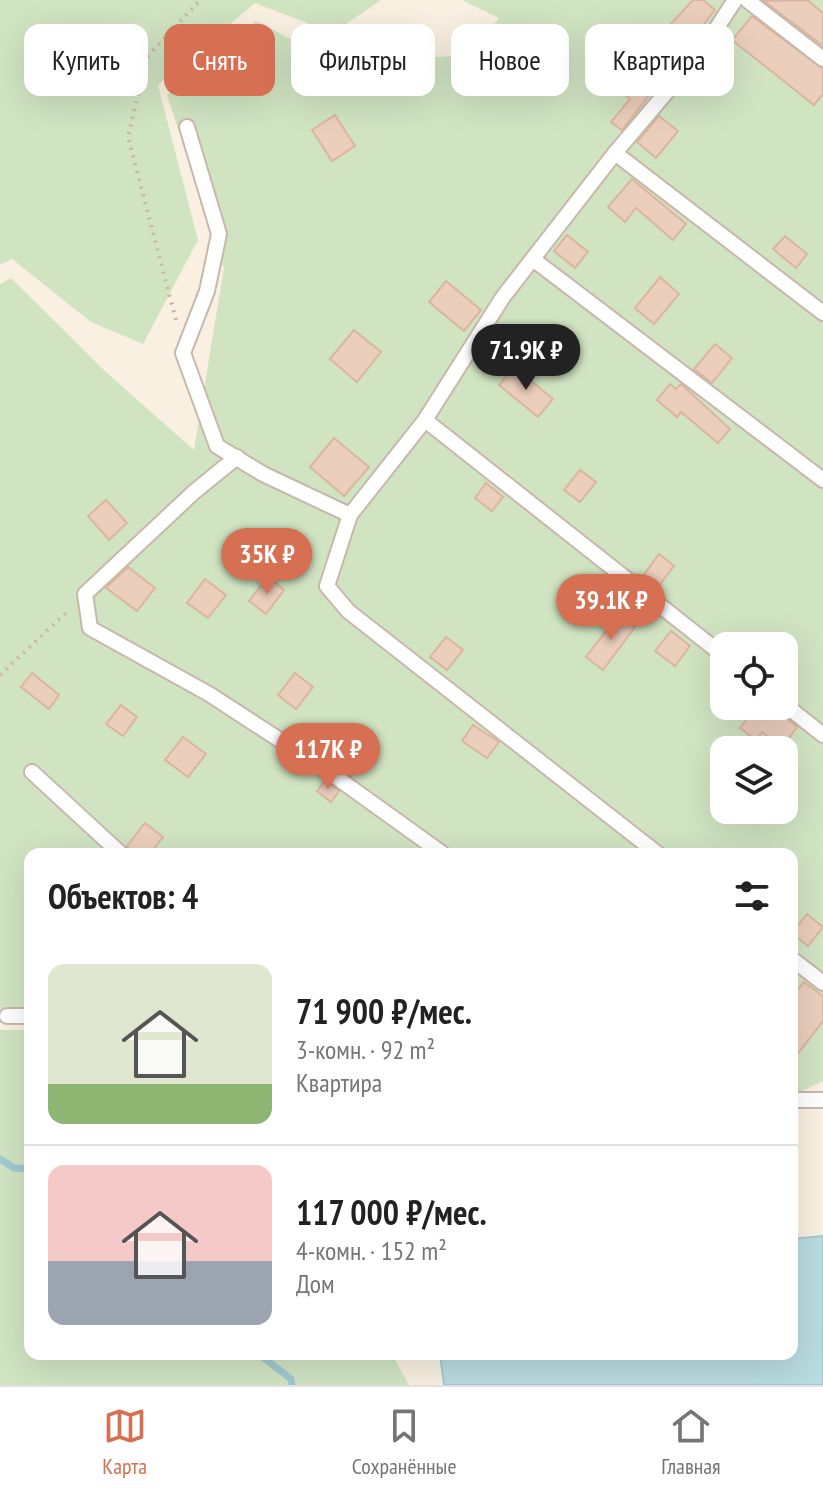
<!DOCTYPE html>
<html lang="ru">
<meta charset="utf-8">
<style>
:root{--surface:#fff;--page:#f6f6f6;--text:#222;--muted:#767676;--line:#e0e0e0;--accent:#d76f52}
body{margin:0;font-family:"PT Sans Narrow",sans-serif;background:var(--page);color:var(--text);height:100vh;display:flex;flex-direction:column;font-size:30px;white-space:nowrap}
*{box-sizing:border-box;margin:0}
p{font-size:26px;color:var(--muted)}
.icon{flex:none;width:44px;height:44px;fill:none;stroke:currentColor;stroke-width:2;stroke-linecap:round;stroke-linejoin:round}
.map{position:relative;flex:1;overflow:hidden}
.drawer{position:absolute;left:24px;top:848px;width:774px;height:512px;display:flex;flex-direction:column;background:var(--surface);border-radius:16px;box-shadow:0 8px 32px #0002}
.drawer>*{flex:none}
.banner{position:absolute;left:24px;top:24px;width:776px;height:72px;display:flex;gap:16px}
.controls{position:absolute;left:710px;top:632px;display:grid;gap:16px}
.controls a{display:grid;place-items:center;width:88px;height:88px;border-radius:16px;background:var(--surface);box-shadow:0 8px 32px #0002;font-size:40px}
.price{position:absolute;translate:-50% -68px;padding:0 18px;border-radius:28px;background:var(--accent);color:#fff;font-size:26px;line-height:52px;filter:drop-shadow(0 2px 4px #0008)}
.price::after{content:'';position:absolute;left:50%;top:48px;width:24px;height:18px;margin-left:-12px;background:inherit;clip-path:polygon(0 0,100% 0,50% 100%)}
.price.on{background:#222;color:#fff}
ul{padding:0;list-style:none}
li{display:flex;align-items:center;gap:24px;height:200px;padding:0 24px}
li+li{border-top:2px solid var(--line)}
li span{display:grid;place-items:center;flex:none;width:224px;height:160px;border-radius:16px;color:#555}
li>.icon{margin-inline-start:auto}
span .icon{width:96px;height:96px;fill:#fffc;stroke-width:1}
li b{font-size:34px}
h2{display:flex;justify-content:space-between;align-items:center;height:96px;padding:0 24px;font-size:34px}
.chip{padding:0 28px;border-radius:16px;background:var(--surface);box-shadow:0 8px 32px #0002;font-size:28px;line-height:72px}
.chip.on{background:var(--accent);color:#fff}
.tab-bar{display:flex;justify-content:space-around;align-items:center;height:112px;border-top:2px solid var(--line);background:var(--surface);font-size:22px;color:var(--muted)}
.tab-bar a{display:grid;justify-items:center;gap:4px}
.tab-bar .on{color:var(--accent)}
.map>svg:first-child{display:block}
</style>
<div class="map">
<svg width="823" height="1385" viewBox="0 0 823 1385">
<rect width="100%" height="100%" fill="#f9f0e1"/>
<g fill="#d0e4c2" fill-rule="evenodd">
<polygon points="0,0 381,0 333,33 255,3 158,85 198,240 143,344 91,322 12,259 0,265"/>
<path d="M462,0h361v1081l-31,15v-242h-762v155h-30v-725l11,-6 95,94 88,78 30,-182 -57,-173 89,-74 81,42 133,-8 29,-37zM724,646h60v60h-60zM724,750h60v60h-60z"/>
<polygon points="0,1030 30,1030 30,1354 392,1354 409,1385 0,1385"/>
</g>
<polygon fill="#b8dbe0" stroke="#a0c9d0" stroke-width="2" points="823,1236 823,1385 444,1385 440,1354 792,1354 792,1239"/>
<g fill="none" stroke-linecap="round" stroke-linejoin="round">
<g stroke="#a0c9d0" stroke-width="7">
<polyline points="0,1159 14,1168 30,1169"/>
<polyline points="259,1354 291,1379 292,1385"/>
</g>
</g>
<g fill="#ebcebc" stroke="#dcb59e" stroke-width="2">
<polygon points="693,0 703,0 715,10 622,130 611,122 630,99 619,90 644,60 641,56"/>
<polygon points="807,0 823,13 823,46 764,1"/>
<polygon points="752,16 823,69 823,94 814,105 732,40"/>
<polygon points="335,115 355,146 332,161 312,130"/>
<polygon points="659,116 678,131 656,158 637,142"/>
<polygon points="632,179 686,224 673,240 636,208 625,222 608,207"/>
<polygon points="567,235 588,252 575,268 554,251"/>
<polygon points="785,236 807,254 796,268 773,249"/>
<polygon points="660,277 679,294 654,324 635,308"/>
<polygon points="446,281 481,310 464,331 429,302"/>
<polygon points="354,330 381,352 357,382 330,359"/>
<polygon points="715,344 732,358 712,383 694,369"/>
<polygon points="514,367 553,399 538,417 499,385"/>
<polygon points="670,384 676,389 681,384 730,429 718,443 681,412 677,417 657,400"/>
<polygon points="334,438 369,467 344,496 310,467"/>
<polygon points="580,470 596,482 580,502 564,490"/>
<polygon points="486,483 503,497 492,511 475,498"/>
<polygon points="106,500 127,523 109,540 88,516"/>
<polygon points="659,554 674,566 658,587 643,576"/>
<polygon points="128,567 155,588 137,611 106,588"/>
<polygon points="268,577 284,590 266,614 249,601"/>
<polygon points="205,579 226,595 208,618 187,603"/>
<polygon points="619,614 635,627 603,670 586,657"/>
<polygon points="671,631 690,646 675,666 655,651"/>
<polygon points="446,637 463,650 447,670 430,657"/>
<polygon points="32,673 59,695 49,709 21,687"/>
<polygon points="295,673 313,687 296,709 278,695"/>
<polygon points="121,705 137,717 123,736 106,724"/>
<polygon points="757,706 771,706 797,727 782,748 762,732 756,740 740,728"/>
<polygon points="473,725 499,742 487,758 462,741"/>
<polygon points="183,737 206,754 188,777 165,760"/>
<polygon points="355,741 369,752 351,776 337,765"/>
<polygon points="325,781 339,791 331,802 317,791"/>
<polygon points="145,823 163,837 150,854 131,854 127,846"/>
<polygon points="807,914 823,927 808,946 792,933"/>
<polygon points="804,982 823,996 823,1021 792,1061 792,997"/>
</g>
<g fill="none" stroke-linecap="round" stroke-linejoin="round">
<defs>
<g id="service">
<polyline points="747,0 823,59"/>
<polyline points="187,127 219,234 207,291 183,353 217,446 263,474 350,515"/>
<polyline points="615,153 823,313"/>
<polyline points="534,260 823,480"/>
<polyline points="425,420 724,656"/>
<polyline points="237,457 194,492 85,594 90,628 209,694 329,772 443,854"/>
<polyline points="784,704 823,735"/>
<polyline points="32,772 121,854"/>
<polyline points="658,854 348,611 327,586 350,515 425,420 503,297 615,153 703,49 735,0"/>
<polyline points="792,959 823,983"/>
<polyline points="7,1016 30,1016"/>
<polyline points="792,1100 823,1100"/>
</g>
</defs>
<use href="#service" stroke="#c8b7aa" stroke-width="18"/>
<g stroke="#d0b2a0" stroke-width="4" stroke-dasharray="2 6" stroke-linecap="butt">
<polyline points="176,320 128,137 147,57 200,0"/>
<polyline points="0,675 69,610"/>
</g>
<use href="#service" stroke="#fff" stroke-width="14"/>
</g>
</svg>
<div class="controls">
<a><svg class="icon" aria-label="locate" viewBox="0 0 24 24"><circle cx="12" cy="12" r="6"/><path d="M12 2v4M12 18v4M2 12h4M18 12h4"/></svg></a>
<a><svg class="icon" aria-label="layers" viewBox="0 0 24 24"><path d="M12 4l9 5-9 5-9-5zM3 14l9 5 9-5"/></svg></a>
</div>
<b class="price on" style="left:526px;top:392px">71.9K ₽</b>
<b class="price" style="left:267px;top:596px">35K ₽</b>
<b class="price" style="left:611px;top:642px">39.1K ₽</b>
<b class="price" style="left:328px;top:791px">117K ₽</b>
<div class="banner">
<a class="chip">Купить</a>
<a class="chip on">Снять</a>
<a class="chip">Фильтры</a>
<a class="chip">Новое</a>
<a class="chip">Квартира</a>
</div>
<section class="drawer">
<h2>Объектов: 4<svg class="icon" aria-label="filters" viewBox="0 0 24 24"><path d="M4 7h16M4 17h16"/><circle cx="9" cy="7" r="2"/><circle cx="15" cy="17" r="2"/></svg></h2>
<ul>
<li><span style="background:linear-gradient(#dfe7d0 75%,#8fb573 0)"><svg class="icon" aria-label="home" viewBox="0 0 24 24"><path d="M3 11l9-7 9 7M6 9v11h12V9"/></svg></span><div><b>71 900 ₽/мес.</b><p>3-комн. · 92 m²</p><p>Квартира</p></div></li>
<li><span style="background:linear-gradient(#f6c9c9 60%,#9aa5b1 0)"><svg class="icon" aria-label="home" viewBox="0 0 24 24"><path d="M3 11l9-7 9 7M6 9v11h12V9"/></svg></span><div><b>117 000 ₽/мес.</b><p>4-комн. · 152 m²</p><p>Дом</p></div></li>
</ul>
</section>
</div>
<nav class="tab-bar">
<a class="on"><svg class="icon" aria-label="map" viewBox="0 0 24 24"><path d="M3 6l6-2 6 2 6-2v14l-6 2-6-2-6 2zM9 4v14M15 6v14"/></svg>Карта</a>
<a><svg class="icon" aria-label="saved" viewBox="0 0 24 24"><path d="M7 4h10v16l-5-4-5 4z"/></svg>Сохранённые</a>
<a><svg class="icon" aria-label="home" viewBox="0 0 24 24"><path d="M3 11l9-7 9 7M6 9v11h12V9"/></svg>Главная</a>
</nav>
